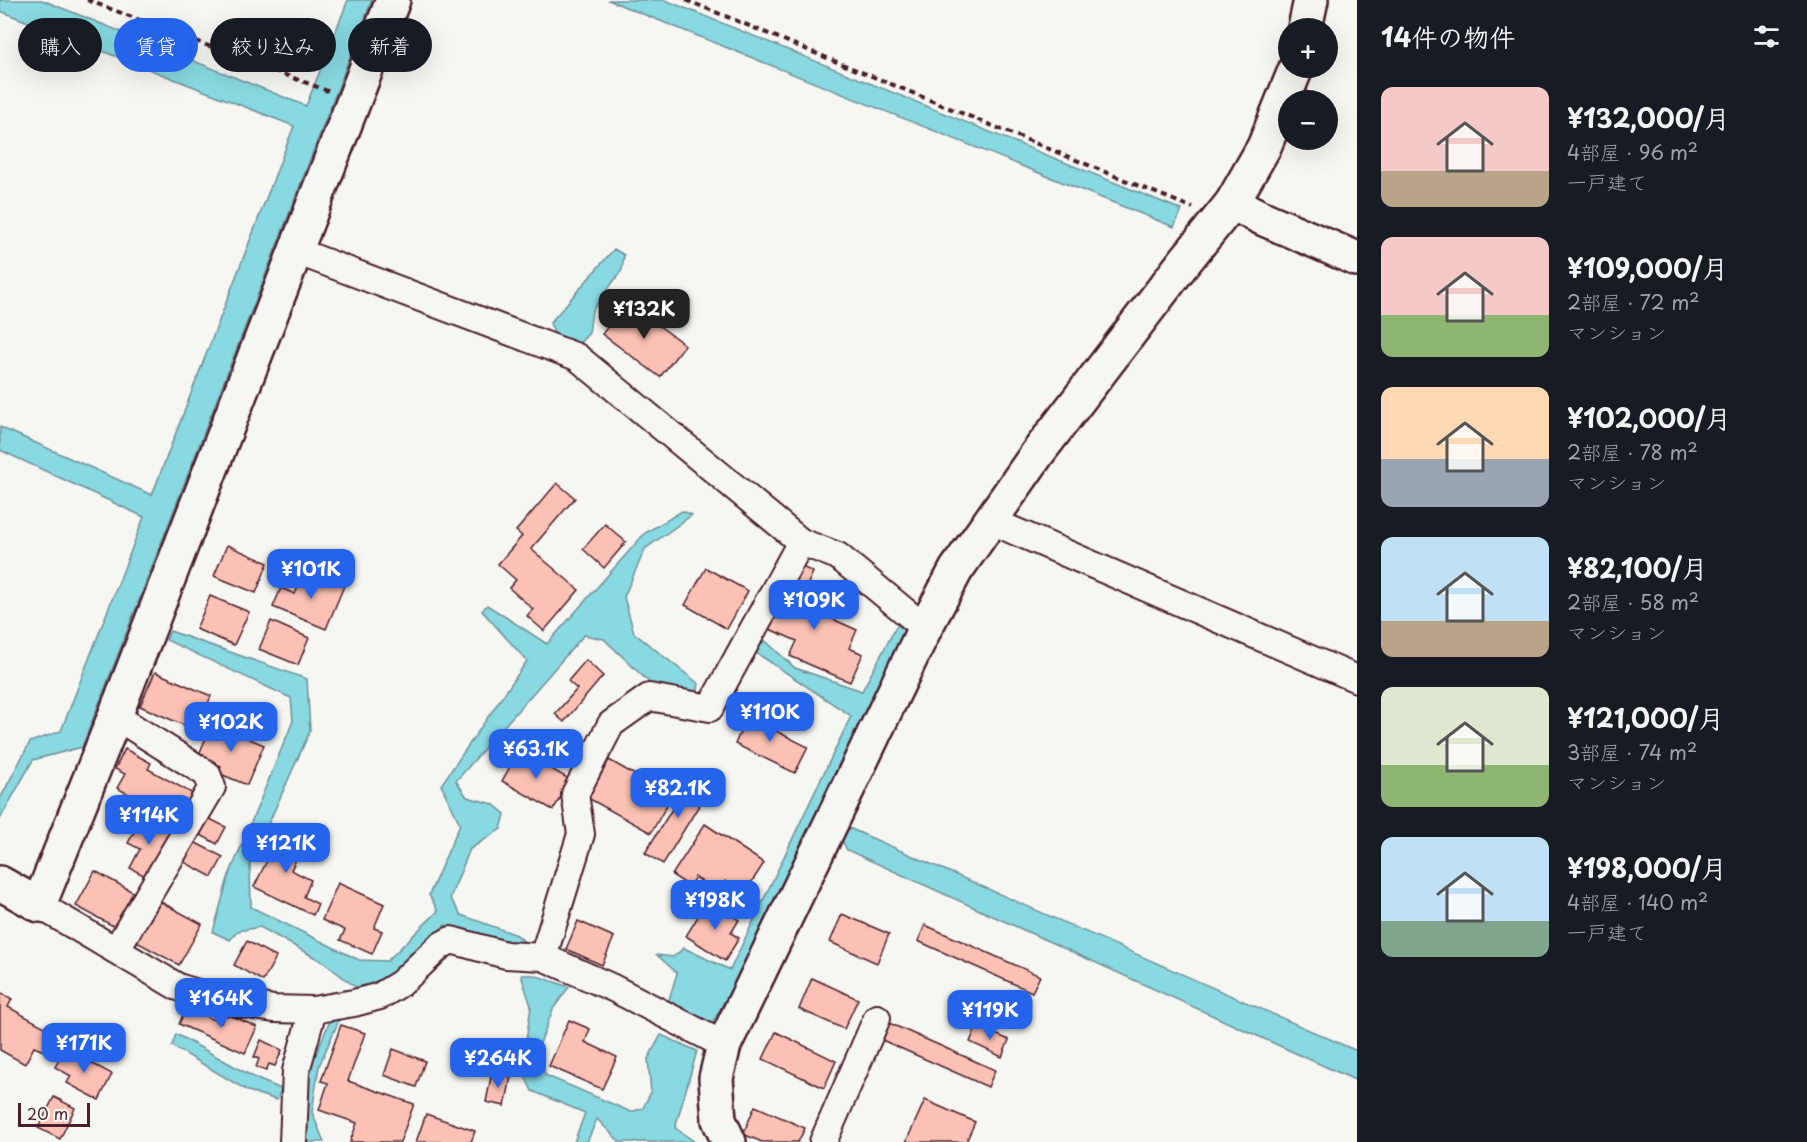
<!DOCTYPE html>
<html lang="ja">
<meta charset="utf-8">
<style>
:root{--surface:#171b24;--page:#242831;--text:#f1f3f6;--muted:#9ea1a6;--accent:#2563eb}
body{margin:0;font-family:"Playpen Sans","Klee One",sans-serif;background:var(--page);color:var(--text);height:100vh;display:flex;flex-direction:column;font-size:22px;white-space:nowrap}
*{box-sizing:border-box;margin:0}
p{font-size:20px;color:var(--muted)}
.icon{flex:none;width:33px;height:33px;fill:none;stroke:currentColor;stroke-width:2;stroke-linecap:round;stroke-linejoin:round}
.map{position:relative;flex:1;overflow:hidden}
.side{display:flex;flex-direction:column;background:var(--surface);width:450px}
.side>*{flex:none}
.banner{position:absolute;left:18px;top:18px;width:570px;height:54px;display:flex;gap:12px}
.buttons{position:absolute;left:1278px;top:18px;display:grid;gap:12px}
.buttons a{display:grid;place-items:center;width:60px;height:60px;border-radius:50%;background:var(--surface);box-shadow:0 6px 24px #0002;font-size:30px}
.scale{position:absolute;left:18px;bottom:15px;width:72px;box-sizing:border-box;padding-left:6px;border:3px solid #4a1f2b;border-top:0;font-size:16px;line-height:21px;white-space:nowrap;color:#4a1f2b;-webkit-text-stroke:4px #f6f6f2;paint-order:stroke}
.price{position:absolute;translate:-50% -51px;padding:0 14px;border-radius:12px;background:var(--accent);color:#fff;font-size:20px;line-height:39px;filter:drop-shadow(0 2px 3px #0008)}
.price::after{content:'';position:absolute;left:50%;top:36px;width:18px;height:14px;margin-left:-9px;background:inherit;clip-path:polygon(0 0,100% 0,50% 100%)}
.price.current{background:#222;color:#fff}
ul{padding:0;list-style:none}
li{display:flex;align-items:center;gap:18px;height:150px;padding:0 24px}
li span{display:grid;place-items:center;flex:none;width:168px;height:120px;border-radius:12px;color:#555}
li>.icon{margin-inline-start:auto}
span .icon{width:72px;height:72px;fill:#fffc;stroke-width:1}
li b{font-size:26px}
h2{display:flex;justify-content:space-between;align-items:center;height:72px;padding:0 24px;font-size:26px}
.tag{padding:0 21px;border-radius:27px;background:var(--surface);box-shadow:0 6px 24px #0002;font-size:21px;line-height:54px}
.tag.current{background:var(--accent);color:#fff}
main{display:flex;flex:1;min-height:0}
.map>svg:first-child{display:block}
</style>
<main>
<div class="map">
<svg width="1357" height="1142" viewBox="0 0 1357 1142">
<rect width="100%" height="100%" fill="#f6f6f2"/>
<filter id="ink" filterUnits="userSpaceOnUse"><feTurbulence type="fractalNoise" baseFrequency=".0167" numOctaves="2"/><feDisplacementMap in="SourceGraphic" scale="12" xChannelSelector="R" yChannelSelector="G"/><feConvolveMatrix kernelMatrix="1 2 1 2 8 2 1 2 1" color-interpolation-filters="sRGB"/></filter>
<g filter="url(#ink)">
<g fill="#88d9e1" stroke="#6f8f98" stroke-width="1.5">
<polygon points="0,0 42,0 306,106 348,0 372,0 82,747 33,760 0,819 0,799 30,742 61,731 144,517 0,450 0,427 152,495 294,126 0,11"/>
<polygon points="608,0 665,0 1182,210 1174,227"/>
<polygon points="614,249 624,255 622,270 592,311 589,333 578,345 555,335 550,323"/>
<polygon points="682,511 692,515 645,549 624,597 634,633 699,684 697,693 653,686 604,639 584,635 456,781 467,797 493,804 505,814 501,829 470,849 450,898 461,915 517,935 530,947 504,946 445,925 392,974 358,989 323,962 260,927 238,931 230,940 213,932 228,878 293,721 291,698 166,640 170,631 307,679 310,731 250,865 251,907 359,960 387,961 438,911 429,895 460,824 441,785 527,661 482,611 487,605 547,644 645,533"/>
<polygon points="897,625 906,630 744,967 711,1025 668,1003 677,973 657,955 673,957 684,948 730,970 851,716 752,650 760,636 795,668 862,691"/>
<polygon points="849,828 1357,1051 1357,1081 847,850 842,840"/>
<polygon points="521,975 534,975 569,987 553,1009 539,1046 545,1075 631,1112 643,1108 651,1092 648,1059 661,1035 697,1051 675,1128 695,1142 620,1142 597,1119 587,1142 574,1142 585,1113 532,1091 522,1070 531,1006"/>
<polygon points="339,1020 319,1066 312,1112 324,1142 305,1142 304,1113 311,1065 330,1021"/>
<polygon points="176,1034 257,1079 281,1089 277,1100 248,1091 172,1046"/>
</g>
<g fill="#fbc1b4" stroke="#4a1f2b" stroke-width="1.5">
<polygon points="627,302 685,345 660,377 602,334"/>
<polygon points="557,483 575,498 531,549 579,590 544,631 527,616 533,609 509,588 516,580 498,564 522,536 516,531"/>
<polygon points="605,524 626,542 604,568 583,549"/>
<polygon points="227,545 268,563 256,593 214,576"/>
<polygon points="796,564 813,572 799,604 857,630 849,648 863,654 850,682 790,656 797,641 767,628"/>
<polygon points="706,568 748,591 727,629 685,605"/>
<polygon points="305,570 344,586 326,629 273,607 281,588 295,594"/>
<polygon points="210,596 249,612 234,645 196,629"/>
<polygon points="271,621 309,638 298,665 259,649"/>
<polygon points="586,660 603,676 564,722 555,714 577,689 568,681"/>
<polygon points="155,672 211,696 197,731 140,706"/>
<polygon points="751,709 772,719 768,727 808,747 795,773 735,744"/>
<polygon points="212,723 264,745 247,785 218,773 221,766 198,757"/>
<polygon points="125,749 151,763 148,769 197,796 182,823 117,788 125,774 115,769"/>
<polygon points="519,751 571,780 553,810 502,781"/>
<polygon points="609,760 672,796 651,833 588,798"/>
<polygon points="693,775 711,786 663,864 645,853"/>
<polygon points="206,817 226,827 217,844 197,833"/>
<polygon points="142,818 173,834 149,878 130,868 140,849 128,843"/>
<polygon points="705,824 764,863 744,894 725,881 718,892 695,877 689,886 672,875"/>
<polygon points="282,830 305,841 291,870 311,880 304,897 318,904 313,915 254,887"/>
<polygon points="194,842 223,857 212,877 184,862"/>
<polygon points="95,871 133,892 115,927 76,906"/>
<polygon points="338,883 384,904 374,928 382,931 372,954 340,940 345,930 322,920"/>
<polygon points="157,900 202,924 179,965 135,941"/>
<polygon points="708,900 739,920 731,933 739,938 725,961 686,936"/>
<polygon points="842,914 889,934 877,963 830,942"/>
<polygon points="578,921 614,937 602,965 566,949"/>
<polygon points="925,925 1040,976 1032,992 918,941"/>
<polygon points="247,941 276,957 263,981 234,965"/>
<polygon points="812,978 858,999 844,1029 799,1009"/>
<polygon points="0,992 12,999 8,1007 54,1032 44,1051 34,1047 25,1064 0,1050"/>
<polygon points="992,994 1024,1008 1016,1025 985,1010"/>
<polygon points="186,1008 221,1023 225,1013 257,1027 245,1053 179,1024"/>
<polygon points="569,1020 590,1029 585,1042 617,1057 602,1089 549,1066"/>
<polygon points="889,1023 995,1070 988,1087 882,1040"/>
<polygon points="341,1025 365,1033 348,1081 414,1104 400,1142 350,1142 357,1123 319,1110 328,1083 321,1081"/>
<polygon points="977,1026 1009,1040 1002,1057 970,1042"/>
<polygon points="776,1032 836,1061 824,1088 763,1059"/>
<polygon points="261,1040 282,1050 275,1066 269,1064 266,1071 256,1067 259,1059 254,1057"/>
<polygon points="65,1049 112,1074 99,1100 67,1083 71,1076 55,1067"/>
<polygon points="393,1049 425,1061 416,1087 384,1075"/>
<polygon points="492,1072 511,1077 505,1106 486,1102"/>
<polygon points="54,1097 75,1108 60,1139 38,1128"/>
<polygon points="925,1100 975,1122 966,1142 906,1142"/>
<polygon points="755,1106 805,1128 798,1142 762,1142 743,1134"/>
<polygon points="426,1114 475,1131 471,1142 416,1142"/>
</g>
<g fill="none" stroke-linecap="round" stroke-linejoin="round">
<defs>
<g id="street">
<polyline points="296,251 577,357 801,542 838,556 925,628"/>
<polyline points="989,520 1357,679"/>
<polyline points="115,716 207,774 212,787 116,950"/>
<polyline points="39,905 178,987 224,1001 274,1009 313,1010 354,1003 380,996 401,983 440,946 451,940 506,955 543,957 613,988 724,1045"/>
<polyline points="543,957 581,834 575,794 611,724 649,697 710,708 801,542"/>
<polyline points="293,1142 296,1071 313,1010"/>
<polyline points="823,1142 877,1018"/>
</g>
<g id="secondary">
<polyline points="1305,28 1311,0"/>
<polyline points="1232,203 1262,218 1357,259"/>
<polyline points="0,883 39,905 115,716 393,0"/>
<polyline points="729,1142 719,1120 716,1078 724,1045 925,628 956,570 1037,454 1181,266 1232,203 1264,147 1296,68"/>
</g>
</defs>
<use href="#street" stroke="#4a1f2b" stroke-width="30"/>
<use href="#secondary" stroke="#4a1f2b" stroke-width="38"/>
<g stroke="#4a1f2b" stroke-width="4" stroke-dasharray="6 4.5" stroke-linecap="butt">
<polyline points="87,0 328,91"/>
<polyline points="686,0 1193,208"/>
</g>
<use href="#street" stroke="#f6f6f2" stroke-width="26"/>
<use href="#secondary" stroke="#f6f6f2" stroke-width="33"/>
</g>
</g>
</svg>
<div class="buttons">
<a>+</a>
<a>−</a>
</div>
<div class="scale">20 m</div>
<b class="price current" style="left:644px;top:340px">¥132K</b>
<b class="price" style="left:311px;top:600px">¥101K</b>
<b class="price" style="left:814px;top:631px">¥109K</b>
<b class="price" style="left:770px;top:743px">¥110K</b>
<b class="price" style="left:231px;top:753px">¥102K</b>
<b class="price" style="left:536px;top:780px">¥63.1K</b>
<b class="price" style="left:678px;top:819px">¥82.1K</b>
<b class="price" style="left:149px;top:846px">¥114K</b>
<b class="price" style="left:286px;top:874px">¥121K</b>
<b class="price" style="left:715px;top:931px">¥198K</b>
<b class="price" style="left:221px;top:1029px">¥164K</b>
<b class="price" style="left:990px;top:1041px">¥119K</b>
<b class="price" style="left:84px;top:1074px">¥171K</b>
<b class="price" style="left:498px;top:1089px">¥264K</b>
<div class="banner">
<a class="tag">購入</a>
<a class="tag current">賃貸</a>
<a class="tag">絞り込み</a>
<a class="tag">新着</a>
</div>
</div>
<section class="side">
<h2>14件の物件<svg class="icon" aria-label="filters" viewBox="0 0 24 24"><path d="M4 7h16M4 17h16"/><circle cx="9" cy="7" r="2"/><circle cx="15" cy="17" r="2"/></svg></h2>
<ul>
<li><span style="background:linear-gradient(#f6c9c9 70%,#b9a48a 0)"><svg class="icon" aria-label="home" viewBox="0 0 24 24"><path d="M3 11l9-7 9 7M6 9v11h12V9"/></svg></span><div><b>¥132,000/月</b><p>4部屋 · 96 m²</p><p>一戸建て</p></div></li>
<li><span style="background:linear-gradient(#f6c9c9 65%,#8fb573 0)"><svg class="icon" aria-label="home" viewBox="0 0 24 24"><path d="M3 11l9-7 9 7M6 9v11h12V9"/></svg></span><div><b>¥109,000/月</b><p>2部屋 · 72 m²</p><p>マンション</p></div></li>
<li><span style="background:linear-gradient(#ffd9b3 60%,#9aa5b1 0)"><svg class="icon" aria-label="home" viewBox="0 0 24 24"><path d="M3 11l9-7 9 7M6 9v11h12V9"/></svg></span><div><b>¥102,000/月</b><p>2部屋 · 78 m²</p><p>マンション</p></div></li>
<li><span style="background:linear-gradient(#bfe0f5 70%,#b9a48a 0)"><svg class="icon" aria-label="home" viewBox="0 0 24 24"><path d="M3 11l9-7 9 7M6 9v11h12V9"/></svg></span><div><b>¥82,100/月</b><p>2部屋 · 58 m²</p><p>マンション</p></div></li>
<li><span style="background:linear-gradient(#dfe7d0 65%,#8fb573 0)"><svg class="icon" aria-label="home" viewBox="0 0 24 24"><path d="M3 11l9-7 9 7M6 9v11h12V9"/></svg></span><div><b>¥121,000/月</b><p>3部屋 · 74 m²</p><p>マンション</p></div></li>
<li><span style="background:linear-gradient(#bfe0f5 70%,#7fa58c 0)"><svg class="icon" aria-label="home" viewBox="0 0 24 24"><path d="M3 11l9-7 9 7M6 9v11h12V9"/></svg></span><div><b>¥198,000/月</b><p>4部屋 · 140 m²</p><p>一戸建て</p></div></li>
</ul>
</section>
</main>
